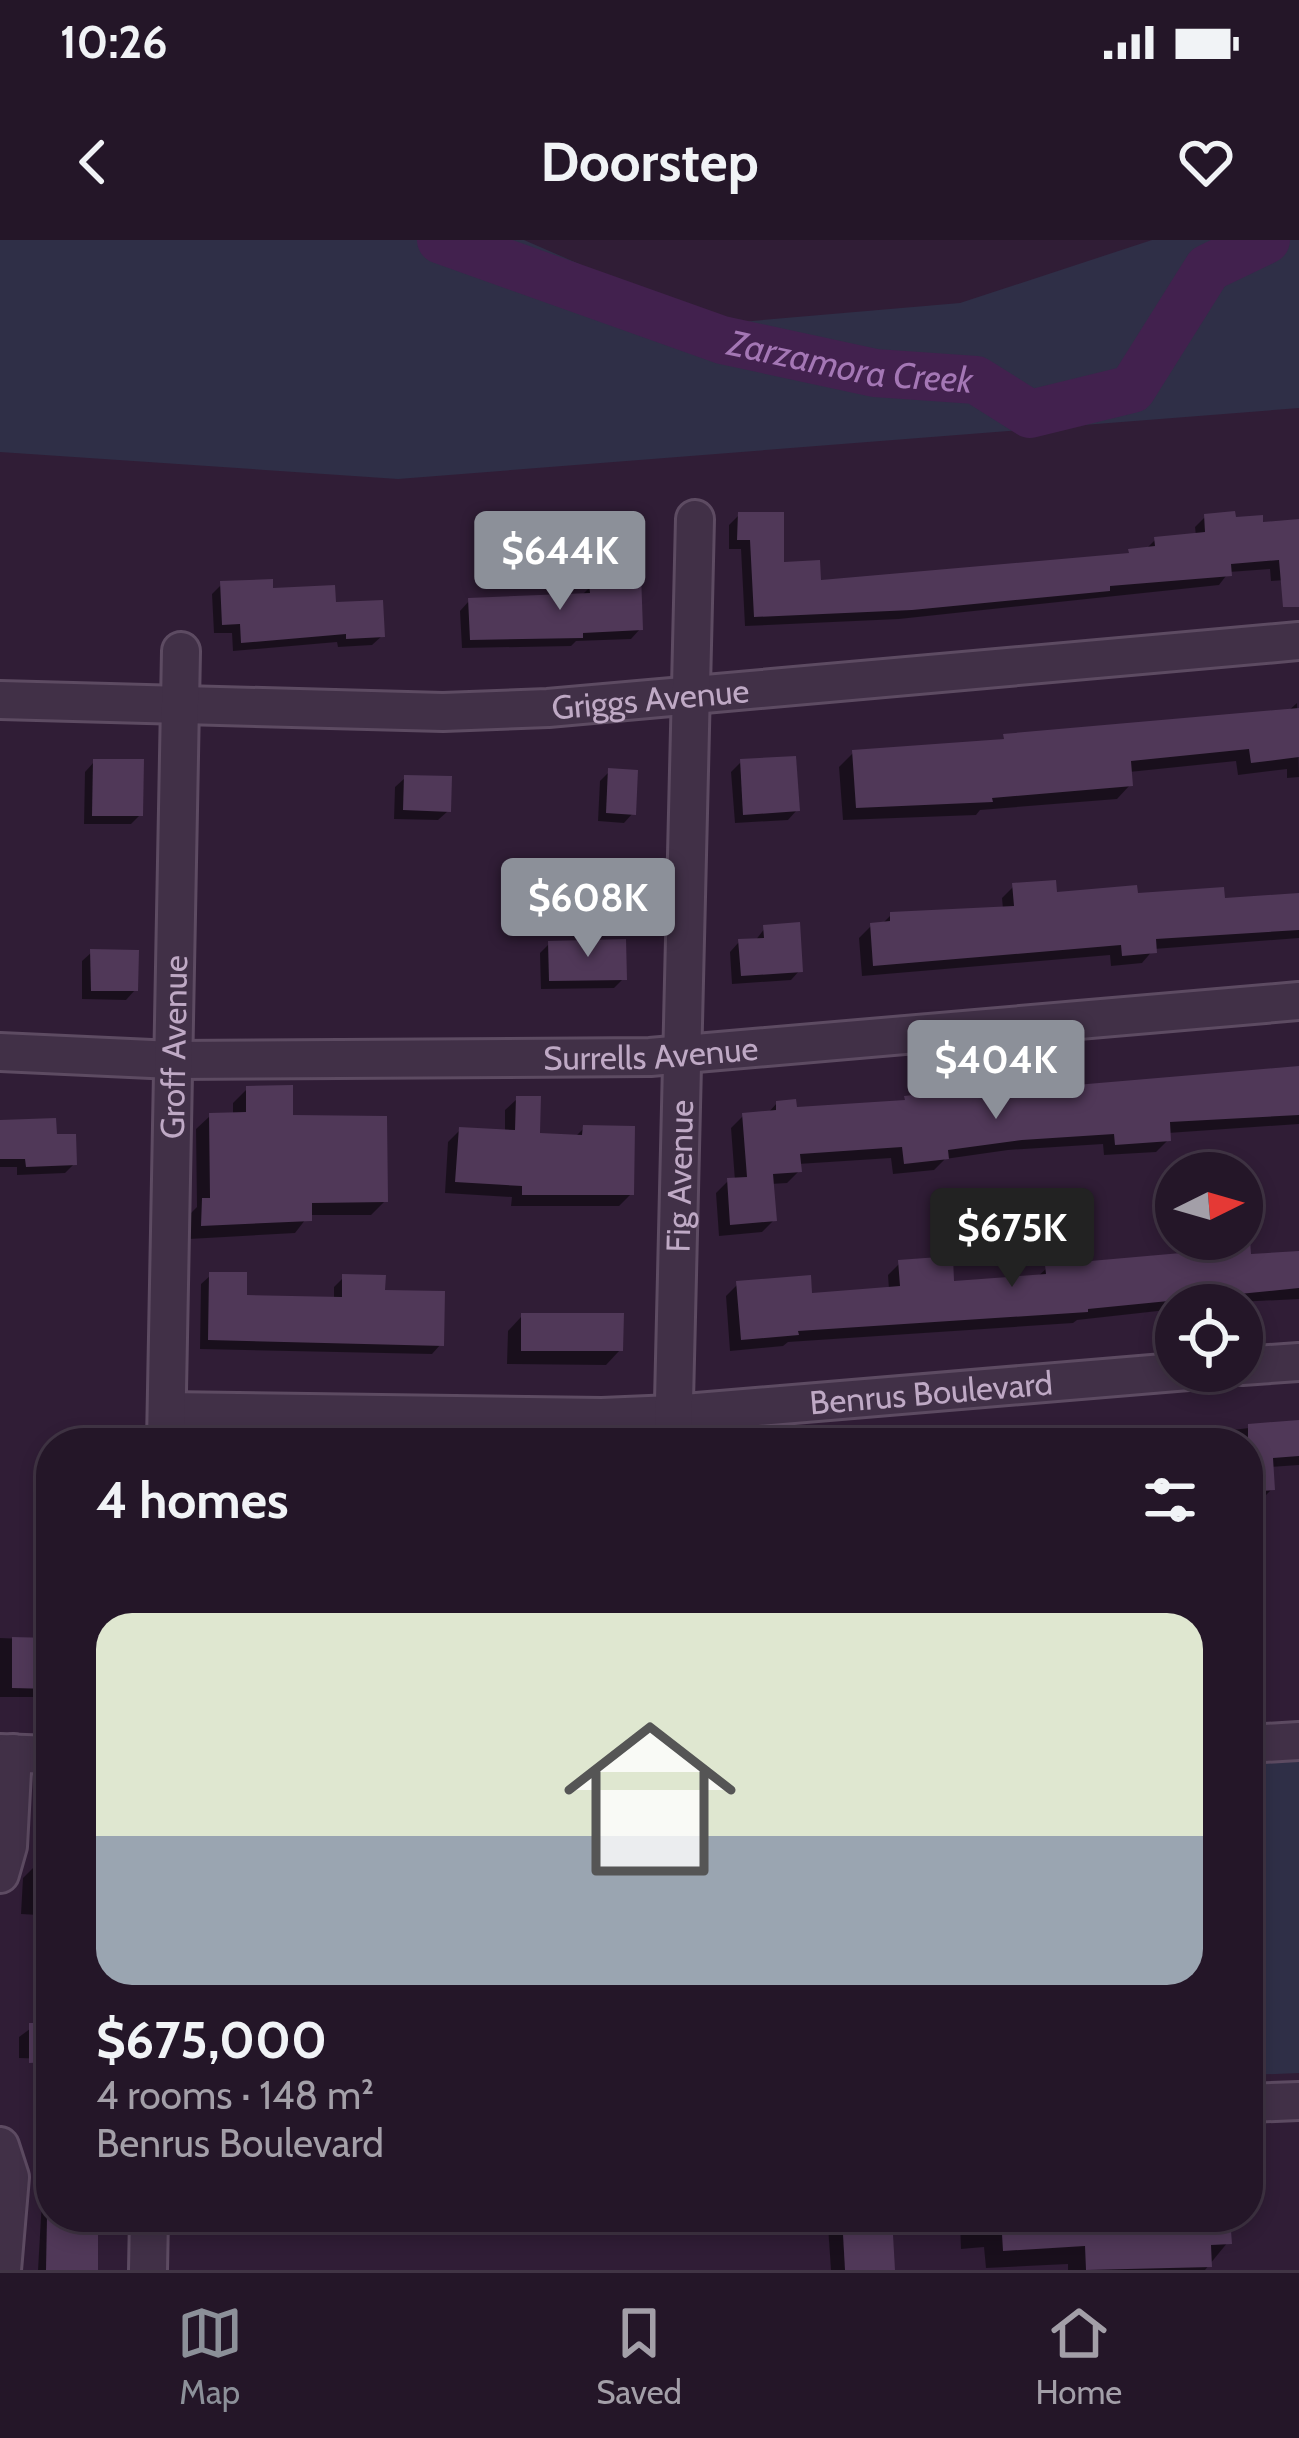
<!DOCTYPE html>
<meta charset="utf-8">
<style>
:root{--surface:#241628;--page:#2c1f30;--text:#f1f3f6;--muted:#a39fa8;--line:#413545;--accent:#8c9099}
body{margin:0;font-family:Cabin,sans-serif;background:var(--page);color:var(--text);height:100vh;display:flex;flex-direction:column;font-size:45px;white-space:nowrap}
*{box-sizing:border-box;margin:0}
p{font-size:39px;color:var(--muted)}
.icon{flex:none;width:66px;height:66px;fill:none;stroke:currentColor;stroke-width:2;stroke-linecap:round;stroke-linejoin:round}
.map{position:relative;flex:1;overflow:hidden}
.panel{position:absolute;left:36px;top:1188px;width:1227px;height:804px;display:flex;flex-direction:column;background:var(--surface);border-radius:48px;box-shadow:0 6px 18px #0003,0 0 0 3px var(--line)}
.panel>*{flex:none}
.needle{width:78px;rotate:85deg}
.controls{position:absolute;left:1155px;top:912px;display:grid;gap:24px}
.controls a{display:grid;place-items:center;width:108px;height:108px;border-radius:50%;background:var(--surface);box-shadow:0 6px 18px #0003,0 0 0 3px var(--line);font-size:60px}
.price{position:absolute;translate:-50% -102px;padding:0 27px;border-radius:12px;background:var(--accent);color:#fff;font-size:39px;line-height:78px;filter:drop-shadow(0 3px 6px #0008)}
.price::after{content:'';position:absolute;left:50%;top:72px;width:36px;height:27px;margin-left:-18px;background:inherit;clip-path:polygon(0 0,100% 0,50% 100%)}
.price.selected{background:#222;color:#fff}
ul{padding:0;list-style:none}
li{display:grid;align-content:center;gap:24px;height:636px;padding:0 60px}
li+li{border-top:3px solid var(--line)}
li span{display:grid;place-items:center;height:372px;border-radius:36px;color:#555}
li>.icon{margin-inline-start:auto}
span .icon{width:216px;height:216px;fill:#fffc;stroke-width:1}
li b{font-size:51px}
h2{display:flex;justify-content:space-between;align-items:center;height:144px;padding:0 60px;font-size:51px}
.status{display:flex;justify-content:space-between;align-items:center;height:84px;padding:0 60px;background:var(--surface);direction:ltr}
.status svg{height:33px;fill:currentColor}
header{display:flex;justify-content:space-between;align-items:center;height:156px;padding:0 60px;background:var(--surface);font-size:54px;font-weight:800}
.tab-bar{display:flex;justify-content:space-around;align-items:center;height:168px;border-top:3px solid var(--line);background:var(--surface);font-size:33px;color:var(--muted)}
.tab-bar a{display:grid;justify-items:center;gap:6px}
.tab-bar .selected{color:var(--accent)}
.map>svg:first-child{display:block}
</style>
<div class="status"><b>10:26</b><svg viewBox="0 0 49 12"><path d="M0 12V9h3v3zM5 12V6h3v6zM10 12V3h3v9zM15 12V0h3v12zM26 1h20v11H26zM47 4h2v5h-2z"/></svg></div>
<header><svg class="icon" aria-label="back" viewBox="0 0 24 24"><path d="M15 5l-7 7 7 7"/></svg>Doorstep<svg class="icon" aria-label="heart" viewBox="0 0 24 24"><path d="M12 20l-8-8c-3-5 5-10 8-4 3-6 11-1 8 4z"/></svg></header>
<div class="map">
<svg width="1299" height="2030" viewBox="0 0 1299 2030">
<rect width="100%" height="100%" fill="#301d36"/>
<g fill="#2f2f47">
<polygon points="0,0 524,0 717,84 960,63 1152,0 1299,0 1299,168 398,239 0,212"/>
<polygon points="1299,1518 1299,1833 1248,1835 1248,1521"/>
</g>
<g fill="#0007">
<polygon points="739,275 781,325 818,343 1125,317 1130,312 1144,311 1155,300 1196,296 1195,287 1205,277 1260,286 1299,281 1299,339 1271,341 1270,329 1229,332 1219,345 899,379 745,386 741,309 729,309 729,285"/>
<polygon points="615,339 640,389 631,399 576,401 571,406 462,408 460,371 469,361 581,356 590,347 607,347"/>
<polygon points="222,344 333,365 382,396 372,405 338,407 337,402 233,411 232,393 214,393 212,354"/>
<polygon points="1297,463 1299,537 1287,538 1287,529 1238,535 1236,521 1129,532 1130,545 1117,559 980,570 976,575 843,580 839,527 853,513 1208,481 1287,472"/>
<polygon points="94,522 140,575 131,584 84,584 85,532"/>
<polygon points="741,522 797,570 788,580 735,583 731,532"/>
<polygon points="610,531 633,573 624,583 598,581 600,541"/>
<polygon points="405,538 448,571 438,580 394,579 395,547"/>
<polygon points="1014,646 1055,655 1222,661 1299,654 1299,698 1154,709 1142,723 1111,726 1110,715 862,736 859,698 871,686 881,685 891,675 1003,669 1002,658"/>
<polygon points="765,688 800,730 791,740 732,744 730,712 739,702 755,701"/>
<polygon points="549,704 624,738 614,748 541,749 540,713"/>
<polygon points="92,712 135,750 126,760 82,759 82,721"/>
<polygon points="1299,828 1299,884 1168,893 1168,900 1156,912 1104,915 1103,904 1008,910 945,919 934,930 893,934 891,918 798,924 799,931 787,943 771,944 774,980 762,992 719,996 716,953 728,941 735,941 731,888 743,876 767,874 777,863 794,870 980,855 979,846 991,834 1015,853"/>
<polygon points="247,849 290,878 385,961 371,975 309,975 295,993 189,999 189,975 197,967 196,889 210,876 233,875 233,863"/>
<polygon points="517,859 537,896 574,898 584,888 631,954 619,966 511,966 512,957 445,953 448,902 460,890 505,893 505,870"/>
<polygon points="0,882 54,897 74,924 65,933 17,935 17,927 0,927"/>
<polygon points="1242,948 1249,1018 1299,1014 1299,1059 1176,1065 1176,1069 1077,1080 1073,1083 788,1102 783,1106 730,1111 726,1056 738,1044 809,1056 889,1050 888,1035 900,1023 952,1044 1036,1038 1047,1028 1178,1016 1176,999 1242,999"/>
<polygon points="211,1035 244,1058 334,1060 334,1047 344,1037 382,1053 441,1104 432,1114 200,1109 201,1044"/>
<polygon points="522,1076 620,1110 606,1125 507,1124 508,1091"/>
<polygon points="1299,1182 1299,1225 1270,1227 1272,1249 1261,1260 1248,1261 1248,1203 1124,1203"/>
<polygon points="1248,1384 1257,1384 1255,1429 1248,1437"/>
<polygon points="0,1398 51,1400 51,1457 0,1457"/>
<polygon points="51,1580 51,1819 19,1818 19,1797 34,1786 38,1675 21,1674 23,1638 34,1627 44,1628 45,1586"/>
<polygon points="51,1850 51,1977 96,1977 95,2030 38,2030 48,1854"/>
<polygon points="749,1977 797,1977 789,1985 749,1984"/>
<polygon points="837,1977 889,1977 892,2030 831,2030 828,1986"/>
<polygon points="966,1977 1209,1977 1228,2002 1205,2030 1068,2030 1068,2024 986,2028 984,2007 961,2009 960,1983"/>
</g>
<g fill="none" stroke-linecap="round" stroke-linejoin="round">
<path stroke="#42214e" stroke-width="48" id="s1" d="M441,0l281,100 153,33 101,7 54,34 102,-25 76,-121 58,-28"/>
</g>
<g fill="#503858">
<polygon points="1235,271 1236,277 1263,275 1263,282 1299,279 1299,367 1283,367 1279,320 1231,324 1232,336 1110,346 1110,351 912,370 754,377 750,300 737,300 738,272 784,272 784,322 820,320 821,340 1129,313 1128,309 1155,306 1154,297 1205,292 1204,274"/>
<polygon points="641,334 643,390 583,393 583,398 470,400 468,358 590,353 589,344 614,343 614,336"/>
<polygon points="273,339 273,348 335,345 336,362 383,360 385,397 346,399 346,394 241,403 240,384 222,385 220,341"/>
<polygon points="1299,468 1299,517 1251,523 1249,509 1131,521 1133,546 992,558 993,562 856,568 852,510 1004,499 1003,494"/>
<polygon points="796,516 800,571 743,575 740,519"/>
<polygon points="93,519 144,519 143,576 92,576"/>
<polygon points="608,528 638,530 636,575 606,573"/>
<polygon points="404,535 452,536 451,572 403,570"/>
<polygon points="1056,640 1057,652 1137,645 1138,653 1224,647 1225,658 1299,653 1299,690 1156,699 1157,713 1122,716 1121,705 873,726 870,683 890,681 890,672 1014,666 1012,643"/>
<polygon points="800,682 803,732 741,736 738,699 764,698 763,685"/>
<polygon points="626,699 627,740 549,741 548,701"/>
<polygon points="90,709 139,710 138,751 91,751"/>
<polygon points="1299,826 1299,875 1170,882 1171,901 1115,905 1114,894 1022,900 948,910 949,919 904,924 902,907 800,914 802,932 773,934 777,981 730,985 727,938 747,937 742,873 776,870 776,861 796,859 797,867 905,860 904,856 942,852 942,856 991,851 989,831 1015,828 1017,850"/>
<polygon points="293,845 293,875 387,876 388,962 312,963 312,981 201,986 202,958 210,958 209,873 246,872 246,846"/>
<polygon points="516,856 541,856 540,893 582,895 583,885 635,886 634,955 522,955 522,946 455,942 459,887 515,890"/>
<polygon points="56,878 57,894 76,894 77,925 26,927 25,919 0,919 0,880"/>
<polygon points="1214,999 1250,999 1251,1014 1299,1011 1299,1048 1088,1069 1088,1072 798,1091 799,1095 741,1100 736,1041 811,1035 812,1053 900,1046 898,1020 953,1016 954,1041 1046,1034 1045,1025 1215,1010"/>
<polygon points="209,1032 247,1032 247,1055 342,1057 342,1034 386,1035 385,1050 445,1051 444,1106 208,1100"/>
<polygon points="521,1073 624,1073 623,1111 521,1111"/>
<polygon points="1299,1180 1299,1216 1273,1218 1275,1250 1248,1252 1248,1184"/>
<polygon points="12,1397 51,1398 51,1449 12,1448"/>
<polygon points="29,1783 51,1783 51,1822 29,1823"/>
<polygon points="47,1977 98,1977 98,2030 46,2030"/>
<polygon points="842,1977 892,1977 895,2030 845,2030"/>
<polygon points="1001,1977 1230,1977 1232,2004 1211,2005 1212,2027 1086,2030 1085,2006 1003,2011"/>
</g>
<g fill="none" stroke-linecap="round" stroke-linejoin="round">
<defs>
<g id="minor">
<path id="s2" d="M0,460l443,12 105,-4 751,-67"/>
<path id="s3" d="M0,812l173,8 477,-3 649,-56"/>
<polyline points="1242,1126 1299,1122"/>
<path id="s4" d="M167,1171l435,6 71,-3 515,-43"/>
<path id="s5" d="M166,1203l15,-792"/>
<path id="s6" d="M673,1203l22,-924"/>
<polyline points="1248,1504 1299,1501"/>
<polyline points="0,1513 51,1515"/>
<polyline points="0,1634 8,1606 13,1513"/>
<polyline points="1248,1863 1299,1861"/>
<polyline points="0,1906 10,1937 2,2030"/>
<polyline points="148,2030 149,1977"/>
</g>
</defs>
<use href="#minor" stroke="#5d4b62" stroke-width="42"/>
<use href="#minor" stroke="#413047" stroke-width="36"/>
</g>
<g text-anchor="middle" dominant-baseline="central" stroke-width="9" stroke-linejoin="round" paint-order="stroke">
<g font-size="33" fill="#bfa9c5" stroke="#26162b">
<text stroke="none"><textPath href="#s2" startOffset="651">Griggs Avenue</textPath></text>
<text stroke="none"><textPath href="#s5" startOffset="396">Groff Avenue</textPath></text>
<text stroke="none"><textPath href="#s3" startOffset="651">Surrells Avenue</textPath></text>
<text stroke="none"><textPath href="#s6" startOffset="267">Fig Avenue</textPath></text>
<text stroke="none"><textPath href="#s4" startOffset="765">Benrus Boulevard</textPath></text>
</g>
<g font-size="36" font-style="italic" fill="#a477b5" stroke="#26162b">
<text stroke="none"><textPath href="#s1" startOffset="429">Zarzamora Creek</textPath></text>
</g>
</g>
</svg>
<div class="controls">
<a><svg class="needle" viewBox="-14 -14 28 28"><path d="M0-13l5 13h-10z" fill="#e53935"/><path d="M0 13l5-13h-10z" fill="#a39fa8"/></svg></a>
<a><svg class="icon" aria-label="locate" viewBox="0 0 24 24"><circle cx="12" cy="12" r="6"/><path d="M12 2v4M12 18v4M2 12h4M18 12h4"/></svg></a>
</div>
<b class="price" style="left:560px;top:373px">$644K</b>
<b class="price" style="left:588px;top:720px">$608K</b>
<b class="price" style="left:996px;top:882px">$404K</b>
<b class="price selected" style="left:1012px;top:1050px">$675K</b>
<section class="panel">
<h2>4 homes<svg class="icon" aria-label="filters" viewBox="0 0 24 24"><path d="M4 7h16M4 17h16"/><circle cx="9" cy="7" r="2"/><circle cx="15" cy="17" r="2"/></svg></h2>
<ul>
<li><span style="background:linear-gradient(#dfe7d0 60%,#9aa5b1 0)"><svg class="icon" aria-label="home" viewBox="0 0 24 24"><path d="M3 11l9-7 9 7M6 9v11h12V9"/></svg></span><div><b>$675,000</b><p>4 rooms · 148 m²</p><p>Benrus Boulevard</p></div></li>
</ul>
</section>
</div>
<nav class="tab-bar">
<a class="selected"><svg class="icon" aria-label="map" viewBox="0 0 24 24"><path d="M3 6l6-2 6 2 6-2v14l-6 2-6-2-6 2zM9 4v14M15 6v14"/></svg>Map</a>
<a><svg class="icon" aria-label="saved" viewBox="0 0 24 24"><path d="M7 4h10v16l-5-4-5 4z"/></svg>Saved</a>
<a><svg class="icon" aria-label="home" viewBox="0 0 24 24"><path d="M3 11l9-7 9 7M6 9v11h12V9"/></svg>Home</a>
</nav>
